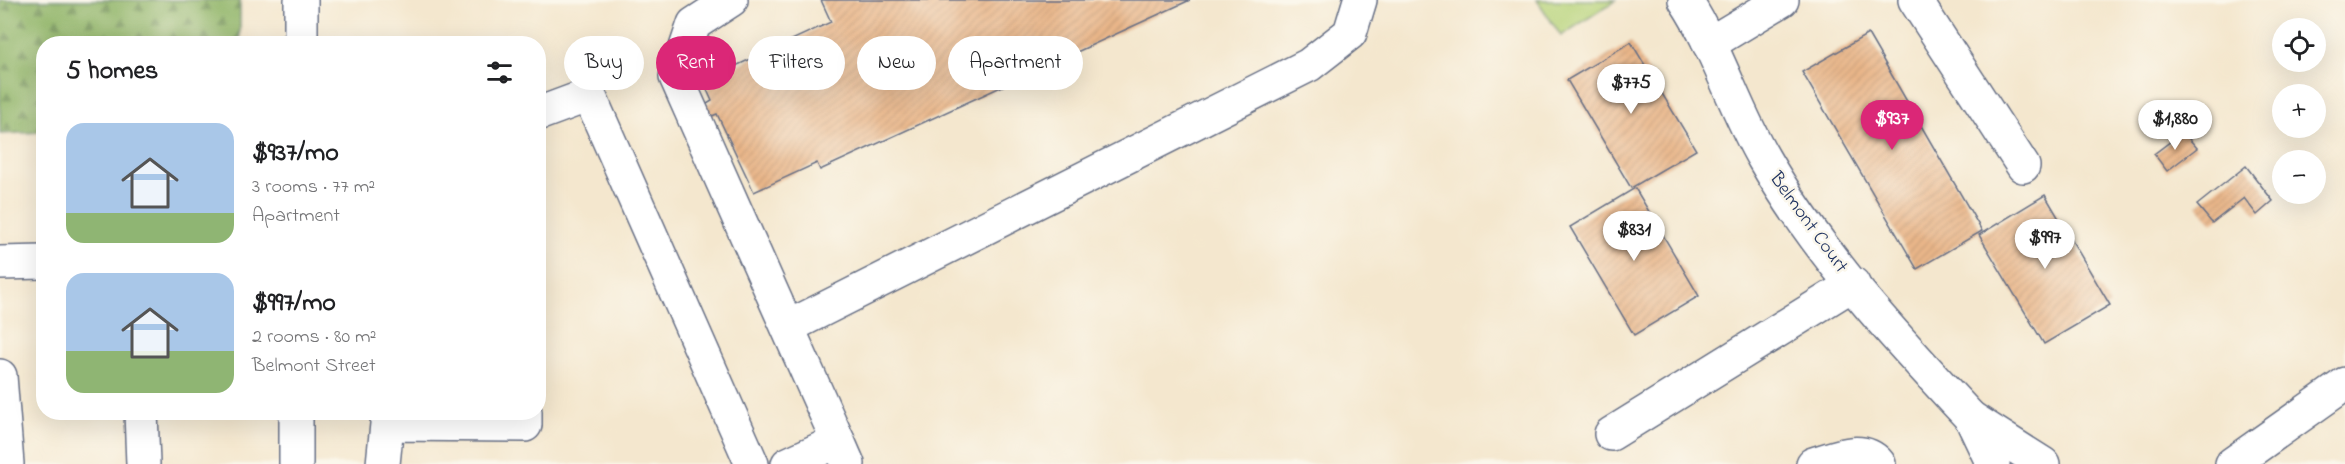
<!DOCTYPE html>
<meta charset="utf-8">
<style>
:root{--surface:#fff;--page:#f2f2f2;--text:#202124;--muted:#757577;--accent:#db2777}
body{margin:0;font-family:"Indie Flower",sans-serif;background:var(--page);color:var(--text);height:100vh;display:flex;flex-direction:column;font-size:22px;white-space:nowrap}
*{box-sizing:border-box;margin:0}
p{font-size:20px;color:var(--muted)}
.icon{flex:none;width:33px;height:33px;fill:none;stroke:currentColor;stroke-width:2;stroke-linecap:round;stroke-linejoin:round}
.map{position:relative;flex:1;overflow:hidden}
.side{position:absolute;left:36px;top:36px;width:510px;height:384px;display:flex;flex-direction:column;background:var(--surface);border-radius:24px;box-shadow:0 6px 24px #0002}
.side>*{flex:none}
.banner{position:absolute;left:564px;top:36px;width:570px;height:54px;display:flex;gap:12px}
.tools{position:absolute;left:2272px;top:18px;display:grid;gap:12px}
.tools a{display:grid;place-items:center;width:54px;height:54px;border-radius:50%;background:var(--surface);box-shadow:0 6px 24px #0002;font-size:30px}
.price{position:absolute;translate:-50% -51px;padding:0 14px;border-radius:21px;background:#fff;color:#222;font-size:20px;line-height:39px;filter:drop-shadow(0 2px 3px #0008)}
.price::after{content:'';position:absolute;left:50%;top:36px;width:18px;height:14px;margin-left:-9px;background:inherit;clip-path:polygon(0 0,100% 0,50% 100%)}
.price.active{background:var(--accent);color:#fff}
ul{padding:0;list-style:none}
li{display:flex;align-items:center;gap:18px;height:150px;padding:0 30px}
li span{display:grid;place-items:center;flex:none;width:168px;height:120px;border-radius:18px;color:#555}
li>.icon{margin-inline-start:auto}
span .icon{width:72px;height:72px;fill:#fffc;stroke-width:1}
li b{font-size:26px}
h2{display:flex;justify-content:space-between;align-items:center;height:72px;padding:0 30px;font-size:26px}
.pill{padding:0 21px;border-radius:27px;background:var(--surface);box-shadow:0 6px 24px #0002;font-size:21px;line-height:54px}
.pill.active{background:var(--accent);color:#fff}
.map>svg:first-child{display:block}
</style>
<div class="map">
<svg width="2345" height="464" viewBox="0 0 2345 464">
<defs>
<pattern id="forest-firs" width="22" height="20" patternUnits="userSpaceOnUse" patternTransform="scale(1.5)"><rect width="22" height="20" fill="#91b569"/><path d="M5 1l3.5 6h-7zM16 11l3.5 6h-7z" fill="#76945a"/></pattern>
<pattern id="building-hatch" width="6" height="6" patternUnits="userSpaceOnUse" patternTransform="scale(1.5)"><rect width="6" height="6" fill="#e9b689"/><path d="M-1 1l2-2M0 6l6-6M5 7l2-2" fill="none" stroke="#c79d79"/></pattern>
</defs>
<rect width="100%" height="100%" fill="#fbf7ec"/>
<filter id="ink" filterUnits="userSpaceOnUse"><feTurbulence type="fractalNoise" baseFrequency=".0167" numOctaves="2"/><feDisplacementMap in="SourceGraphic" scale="12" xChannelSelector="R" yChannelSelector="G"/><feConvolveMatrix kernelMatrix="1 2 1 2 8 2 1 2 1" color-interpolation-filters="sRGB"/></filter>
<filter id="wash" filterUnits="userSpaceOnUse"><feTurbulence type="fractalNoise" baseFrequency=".008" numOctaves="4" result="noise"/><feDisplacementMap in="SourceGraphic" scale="24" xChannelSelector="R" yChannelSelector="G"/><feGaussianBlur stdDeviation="1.35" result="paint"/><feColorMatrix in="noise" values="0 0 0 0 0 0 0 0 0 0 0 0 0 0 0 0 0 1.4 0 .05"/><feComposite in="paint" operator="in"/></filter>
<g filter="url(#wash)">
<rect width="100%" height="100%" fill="#f4e7ce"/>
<polygon fill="url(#forest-firs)" stroke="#567264" stroke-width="1.5" points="0,0 240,0 240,43 44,44 43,132 0,134"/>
<polygon fill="#b7d379" stroke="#69816c" stroke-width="1.5" points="1537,0 1616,0 1561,36"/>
<g id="blocks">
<g fill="url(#building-hatch)">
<polygon points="821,0 1190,0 820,170 817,163 754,192 717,114 707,118 702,107 712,101 703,81 831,22"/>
<polygon points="1868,34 1982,231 1917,269 1802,72"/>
<polygon points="1631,42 1696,150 1631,188 1567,80"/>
<polygon points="2183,132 2197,148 2167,171 2154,154"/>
<polygon points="2246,166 2273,201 2257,215 2244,198 2212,223 2197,205"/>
<polygon points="1635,188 1699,296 1634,335 1570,227"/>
<polygon points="2045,195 2110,305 2044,344 1979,235"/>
</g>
</g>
</g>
<g filter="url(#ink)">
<use href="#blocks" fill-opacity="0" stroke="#676f85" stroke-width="1.5"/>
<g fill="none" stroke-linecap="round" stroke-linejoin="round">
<defs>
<g id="minor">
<polyline points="731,0 694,24 676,77 838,441"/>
<path d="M1685,0c33,50 49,108 79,159 55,96 132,179 207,259"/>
<polyline points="1915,0 2023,166"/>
<polyline points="301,44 301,0"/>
<polyline points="1709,44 1782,0"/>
<polyline points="538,114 589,95 752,464"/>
<polyline points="0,263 44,262"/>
<polyline points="788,327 1309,65 1350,33 1360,0"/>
<polyline points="0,376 7,464"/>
<polyline points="141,412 143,464"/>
<polyline points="1611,434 1853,284"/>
<polyline points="296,464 296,412"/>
<polyline points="383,464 387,424 525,425 525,412"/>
<polyline points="788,464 838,441 848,464"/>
<path d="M1813,464c21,-6 50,-20 66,0"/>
<polyline points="1993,464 1971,418 2043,464"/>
</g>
<polyline id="major" points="2232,464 2345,384"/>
</defs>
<use href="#minor" stroke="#676f85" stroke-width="36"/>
<use href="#major" stroke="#676f85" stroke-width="36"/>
<use href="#minor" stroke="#fff" stroke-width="33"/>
<use href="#major" stroke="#fff" stroke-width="33"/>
</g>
</g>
<g text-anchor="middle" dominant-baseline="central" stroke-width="5" stroke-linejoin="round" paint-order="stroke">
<g font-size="20" fill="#1b2f5e" stroke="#fbf7ec">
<text transform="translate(1808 223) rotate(54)">Belmont Court</text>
</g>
</g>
</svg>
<div class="tools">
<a><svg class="icon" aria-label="locate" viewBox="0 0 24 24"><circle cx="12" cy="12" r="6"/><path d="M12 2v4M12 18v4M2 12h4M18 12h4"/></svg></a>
<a>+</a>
<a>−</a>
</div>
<b class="price" style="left:1631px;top:115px">$775</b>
<b class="price active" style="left:1892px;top:151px">$937</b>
<b class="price" style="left:2175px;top:151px">$1,880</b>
<b class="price" style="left:1634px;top:262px">$831</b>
<b class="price" style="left:2045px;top:270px">$997</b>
<div class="banner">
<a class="pill">Buy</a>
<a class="pill active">Rent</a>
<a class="pill">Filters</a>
<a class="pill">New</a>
<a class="pill">Apartment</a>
</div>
<section class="side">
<h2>5 homes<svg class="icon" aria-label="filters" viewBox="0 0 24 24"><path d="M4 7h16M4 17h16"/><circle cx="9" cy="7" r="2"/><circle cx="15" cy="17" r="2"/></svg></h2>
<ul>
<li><span style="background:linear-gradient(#a9c7e8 75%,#8fb573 0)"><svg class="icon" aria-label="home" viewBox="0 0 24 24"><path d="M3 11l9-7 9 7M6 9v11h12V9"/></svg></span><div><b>$937/mo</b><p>3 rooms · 77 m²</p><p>Apartment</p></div></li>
<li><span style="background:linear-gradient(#a9c7e8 65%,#8fb573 0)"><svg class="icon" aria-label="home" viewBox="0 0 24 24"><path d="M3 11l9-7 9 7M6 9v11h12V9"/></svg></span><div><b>$997/mo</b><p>2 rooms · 80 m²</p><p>Belmont Street</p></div></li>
</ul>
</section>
</div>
